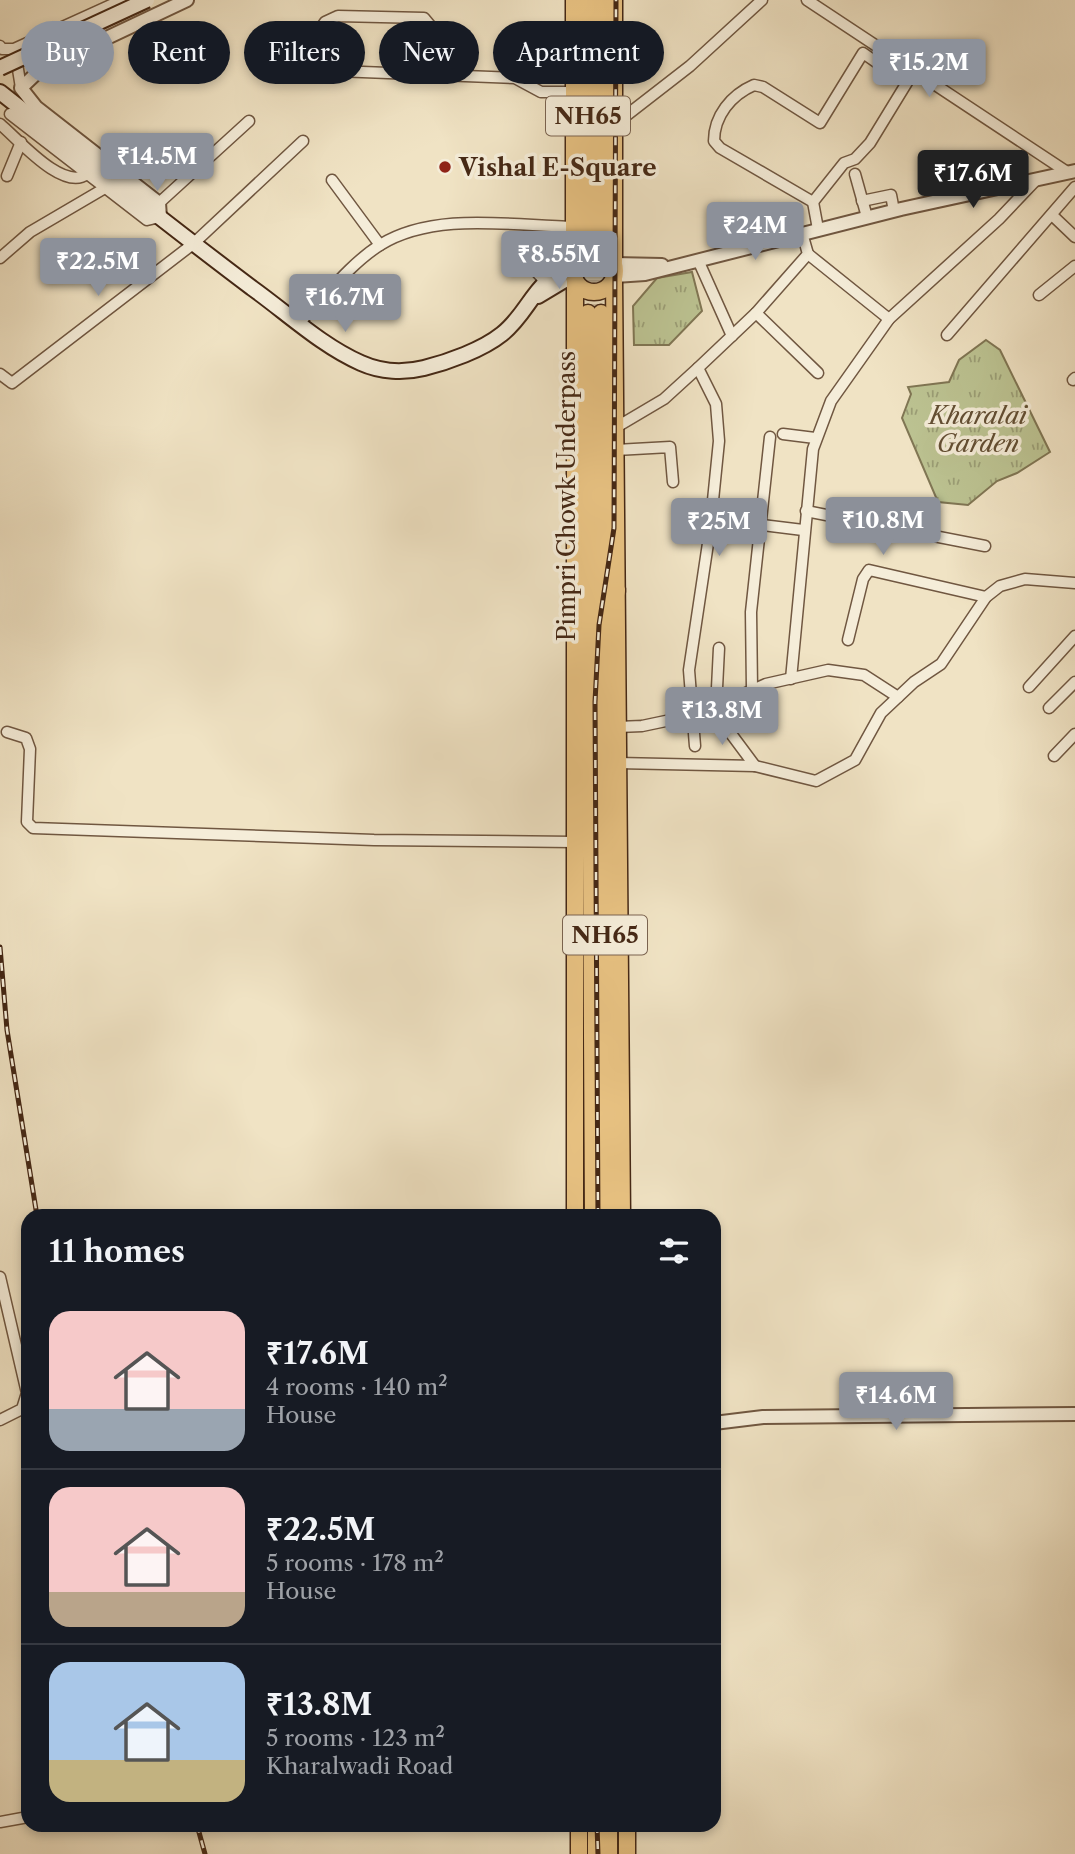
<!DOCTYPE html>
<meta charset="utf-8">
<style>
:root{--surface:#171b24;--page:#242831;--text:#f1f3f6;--muted:#9ea1a6;--line:#363941;--accent:#8c9099}
body{margin:0;font-family:"Libre Caslon Text",serif;background:var(--page);color:var(--text);height:100vh;display:flex;flex-direction:column;font-size:26px;white-space:nowrap}
*{box-sizing:border-box;margin:0}
p{font-size:23px;color:var(--muted)}
.icon{flex:none;width:38px;height:38px;fill:none;stroke:currentColor;stroke-width:2;stroke-linecap:round;stroke-linejoin:round}
.map{position:relative;flex:1;overflow:hidden}
.drawer{position:absolute;left:21px;top:1209px;width:700px;height:623px;display:flex;flex-direction:column;background:var(--surface);border-radius:21px;box-shadow:0 4px 10px #0003}
.drawer>*{flex:none}
.top-card{position:absolute;left:21px;top:21px;width:700px;height:63px;display:flex;gap:14px}
.price{position:absolute;translate:-50% -60px;padding:0 16px;border-radius:7px;background:var(--accent);color:#fff;font-size:23px;line-height:46px;filter:drop-shadow(0 2px 4px #0008)}
.price::after{content:'';position:absolute;left:50%;top:42px;width:21px;height:16px;margin-left:-10px;background:inherit;clip-path:polygon(0 0,100% 0,50% 100%)}
.price.active{background:#222;color:#fff}
ul{padding:0;list-style:none}
li{display:flex;align-items:center;gap:21px;height:175px;padding:0 28px}
li+li{border-top:2px solid var(--line)}
li span{display:grid;place-items:center;flex:none;width:196px;height:140px;border-radius:21px;color:#555}
li>.icon{margin-inline-start:auto}
span .icon{width:84px;height:84px;fill:#fffc;stroke-width:1}
li b{font-size:30px}
h2{display:flex;justify-content:space-between;align-items:center;height:84px;padding:0 28px;font-size:30px}
.pill{padding:0 24px;border-radius:32px;background:var(--surface);box-shadow:0 4px 10px #0003;font-size:24px;line-height:63px}
.pill.active{background:var(--accent);color:#fff}
.map>svg:first-child{display:block}
</style>
<div class="map">
<svg width="1075" height="1854" viewBox="0 0 1075 1854">
<defs>
<pattern id="park-tufts" width="24" height="20" patternUnits="userSpaceOnUse" patternTransform="scale(1.75)"><rect width="24" height="20" fill="#bcc392"/><path d="M3 7l-1-3M5 7V3M7 7l1-3M15 17l-1-3M17 17v-4M19 17l1-3" fill="none" stroke="#9b9e76"/></pattern>
</defs>
<rect width="100%" height="100%" fill="#f0e3c4"/>
<filter id="stains"><feTurbulence type="fractalNoise" baseFrequency=".00286" numOctaves="4"/><feColorMatrix values="0 0 0 0 .2 0 0 0 0 .09 0 0 0 0 .02 0 0 0 .5 -.17"/></filter>
<radialGradient id="worn" r=".72"><stop offset=".6" stop-color="#630" stop-opacity="0"/><stop offset="1" stop-color="#630" stop-opacity=".3"/></radialGradient>
<g fill="url(#park-tufts)" stroke="#807654" stroke-width="2">
<polygon points="692,272 702,311 669,345 634,345 633,306 657,278"/>
<polygon points="986,340 1000,350 1050,452 1017,473 997,481 968,505 938,502 902,418 911,394 908,387 949,382 959,360"/>
</g>
<g fill="none" stroke-linecap="round" stroke-linejoin="round">
<g stroke="#cebea1" stroke-width="16" stroke-dasharray="16 8" stroke-linecap="butt">
<polyline points="588,232 588,313"/>
<polyline points="600,232 601,313"/>
</g>
<defs>
<g id="minor">
<polyline points="807,0 1067,172"/>
<polyline points="0,46 2,49 14,49 122,0"/>
<polyline points="16,57 21,88"/>
<polyline points="435,74 434,30 424,18 338,16 325,22 316,35 320,57 337,71 515,78 541,92 574,92"/>
<path d="M906,83l-43,-30 -43,70 -57,-36 -9,-2c-23,10 -40,31 -40,56l6,7 93,54 31,-39 11,-4 15,-16 44,-72"/>
<polyline points="10,114 147,220 160,217"/>
<path d="M0,124c18,15 63,68 87,50"/>
<polyline points="614,125 690,66 762,0"/>
<polyline points="855,174 867,217"/>
<polyline points="7,176 21,142"/>
<polyline points="332,180 380,245"/>
<polyline points="862,201 891,195 894,211"/>
<polyline points="813,202 818,229"/>
<polyline points="159,203 249,121"/>
<polyline points="1053,216 1075,237"/>
<polyline points="808,254 889,319"/>
<polyline points="0,258 30,232 105,188"/>
<polyline points="698,260 732,336"/>
<polyline points="529,264 545,281"/>
<polyline points="1039,295 1075,266"/>
<polyline points="756,313 818,373"/>
<path d="M300,322c25,-25 50,-58 80,-77 55,-34 133,-19 194,-18"/>
<polyline points="947,335 1075,187"/>
<polyline points="0,374 12,383 193,244 303,141"/>
<polyline points="1073,380 1075,378"/>
<polyline points="615,428 664,399 698,368 756,313 808,254 802,233"/>
<polyline points="783,434 815,438"/>
<polyline points="616,450 670,447 673,482"/>
<polyline points="806,511 985,546"/>
<polyline points="762,525 803,530"/>
<polyline points="848,640 863,579 869,570 986,597"/>
<polyline points="791,679 813,449 831,401 889,319 999,219 1037,179"/>
<polyline points="1029,687 1075,636"/>
<polyline points="752,689 751,612 770,437"/>
<polyline points="716,708 719,648"/>
<polyline points="1049,708 1075,682"/>
<polyline points="699,714 726,727 755,766"/>
<polyline points="618,727 642,726 699,714 766,684 828,670 864,675 898,697"/>
<polyline points="7,732 26,738 30,749 27,822 33,828 374,840 574,842"/>
<polyline points="695,746 689,670 710,530 719,441 716,404 698,368"/>
<polyline points="1054,756 1075,734"/>
<polyline points="618,763 755,766 816,781 855,760 881,713 914,682 941,664 986,597 1000,586 1025,579 1075,583"/>
<polyline points="0,1277 27,1393 22,1409 0,1420"/>
<polyline points="0,1822 28,1817"/>
</g>
<g id="tertiary">
<polyline points="160,217 159,203 36,107 21,88 41,69 187,0"/>
<polyline points="614,264 662,265"/>
<polyline points="615,276 645,274 901,209 1075,171"/>
<polyline points="714,1423 763,1417 1075,1414"/>
</g>
<g id="secondary">
<path d="M0,92c84,66 167,132 252,196 35,25 70,58 109,75 20,9 43,10 63,5 24,-6 58,-18 78,-34 29,-23 32,-56 71,-67"/>
<polyline points="538,296 573,275"/>
</g>
<g id="primary">
<polyline points="574,0 574,263"/>
<circle cx="594" cy="271" r="21"/>
<polyline points="614,262 614,0"/>
<polyline points="575,279 575,1216"/>
<polyline points="614,279 622,1216"/>
<polyline points="579,1825 579,1854"/>
<polyline points="627,1825 627,1854"/>
</g>
<g id="trunk">
<polyline points="588,0 588,232"/>
<polyline points="600,0 600,232"/>
<polyline points="588,313 593,1216"/>
<polyline points="601,313 607,1216"/>
<polyline points="609,628 617,590"/>
<polyline points="575,632 584,663"/>
<polyline points="596,1825 596,1854"/>
<polyline points="609,1825 609,1854"/>
</g>
</defs>
<use href="#minor" stroke="#705741" stroke-width="13"/>
<use href="#tertiary" stroke="#705741" stroke-width="16"/>
<use href="#secondary" stroke="#452815" stroke-width="18"/>
<use href="#primary" stroke="#452815" stroke-width="19"/>
<use href="#trunk" stroke="#452815" stroke-width="19"/>
<use href="#minor" stroke="#f5edd9" stroke-width="10"/>
<use href="#tertiary" stroke="#f5edd9" stroke-width="12"/>
<use href="#secondary" stroke="#f5edd9" stroke-width="14"/>
<use href="#primary" stroke="#e8c282" stroke-width="16"/>
<use href="#trunk" stroke="#e8c282" stroke-width="16"/>
<defs>
<g id="rail">
<polyline points="0,947 7,1030 37,1216"/>
<polyline points="598,1216 595,702 599,625 614,528 616,0"/>
<polyline points="197,1825 205,1854"/>
<polyline points="597,1825 598,1854"/>
</g>
</defs>
<use href="#rail" stroke="#452815" stroke-width="5"/>
<use href="#rail" stroke="#f5edd9" stroke-width="2.5" stroke-dasharray="8" stroke-linecap="butt"/>
<defs>
<polyline id="secondary-bridge" points="0,68 147,0"/>
</defs>
<use href="#secondary-bridge" stroke="#452815" stroke-width="18" stroke-linecap="butt"/>
<use href="#secondary-bridge" stroke="#f5edd9" stroke-width="14"/>
</g>
<circle fill="#8f2418" stroke="#f5edd9" stroke-width="2.5" cx="445" cy="167" r="7"/>
<g text-anchor="middle" dominant-baseline="central" stroke-width="7" stroke-linejoin="round" paint-order="stroke">
<g fill="#f5edd9" stroke="#7a6350" stroke-width="2">
<rect x="546" y="96.5" width="84" height="39" rx="5"/>
<rect x="563" y="915.5" width="84" height="39" rx="5"/>
</g>
<g font-size="23" font-weight="bold" fill="#452815">
<text x="588" y="116">NH65</text>
<text x="605" y="935">NH65</text>
</g>
<g font-size="24" font-weight="bold" fill="#452815" stroke="#f5edd9" text-anchor="start">
<text x="459" y="167">Vishal E-Square</text>
</g>
<g font-size="24" font-style="italic" fill="#634f34" stroke="#f5edd9">
<text x="978" y="415">Kharalai<tspan x="978" dy="28">Garden</tspan></text>
</g>
<g font-size="24" fill="#452815" stroke="#f5edd9">
<text transform="translate(566 496) rotate(-90)">Pimpri Chowk Underpass</text>
</g>
</g>
<rect width="100%" height="100%" filter="url(#stains)"/>
<rect width="100%" height="100%" fill="url(#worn)"/>
</svg>
<b class="price" style="left:929px;top:99px">₹15.2M</b>
<b class="price" style="left:157px;top:193px">₹14.5M</b>
<b class="price active" style="left:973px;top:210px">₹17.6M</b>
<b class="price" style="left:755px;top:262px">₹24M</b>
<b class="price" style="left:559px;top:291px">₹8.55M</b>
<b class="price" style="left:98px;top:298px">₹22.5M</b>
<b class="price" style="left:345px;top:334px">₹16.7M</b>
<b class="price" style="left:883px;top:557px">₹10.8M</b>
<b class="price" style="left:719px;top:558px">₹25M</b>
<b class="price" style="left:722px;top:747px">₹13.8M</b>
<b class="price" style="left:896px;top:1432px">₹14.6M</b>
<div class="top-card">
<a class="pill active">Buy</a>
<a class="pill">Rent</a>
<a class="pill">Filters</a>
<a class="pill">New</a>
<a class="pill">Apartment</a>
</div>
<section class="drawer">
<h2>11 homes<svg class="icon" aria-label="filters" viewBox="0 0 24 24"><path d="M4 7h16M4 17h16"/><circle cx="9" cy="7" r="2"/><circle cx="15" cy="17" r="2"/></svg></h2>
<ul>
<li><span style="background:linear-gradient(#f6c9c9 70%,#9aa5b1 0)"><svg class="icon" aria-label="home" viewBox="0 0 24 24"><path d="M3 11l9-7 9 7M6 9v11h12V9"/></svg></span><div><b>₹17.6M</b><p>4 rooms · 140 m²</p><p>House</p></div></li>
<li><span style="background:linear-gradient(#f6c9c9 75%,#b9a48a 0)"><svg class="icon" aria-label="home" viewBox="0 0 24 24"><path d="M3 11l9-7 9 7M6 9v11h12V9"/></svg></span><div><b>₹22.5M</b><p>5 rooms · 178 m²</p><p>House</p></div></li>
<li><span style="background:linear-gradient(#a9c7e8 70%,#c2b280 0)"><svg class="icon" aria-label="home" viewBox="0 0 24 24"><path d="M3 11l9-7 9 7M6 9v11h12V9"/></svg></span><div><b>₹13.8M</b><p>5 rooms · 123 m²</p><p>Kharalwadi Road</p></div></li>
</ul>
</section>
</div>
